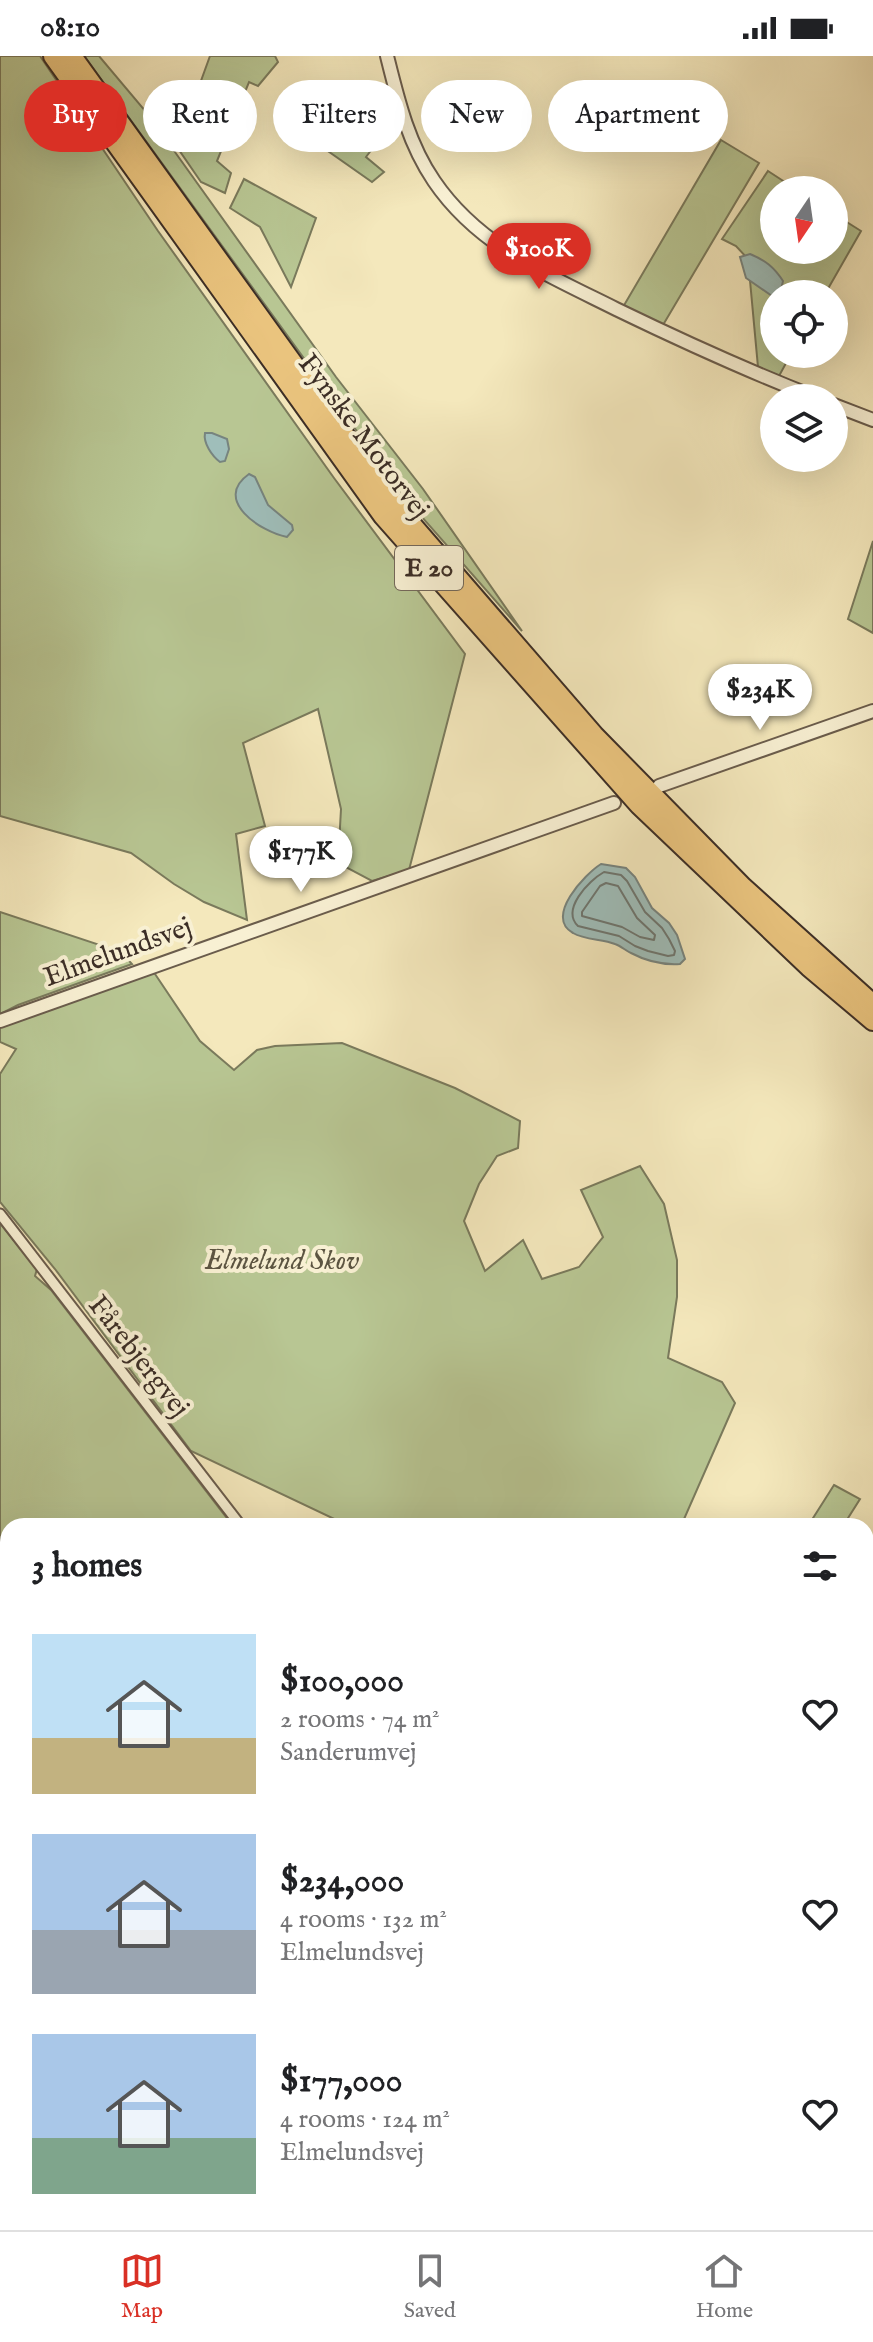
<!DOCTYPE html>
<meta charset="utf-8">
<style>
:root{--surface:#fff;--page:#f2f2f2;--text:#202124;--muted:#757577;--line:#e0e0e0;--accent:#d93025}
body{margin:0;font-family:"IM FELL English",serif;background:var(--page);color:var(--text);height:100vh;display:flex;flex-direction:column;font-size:30px;white-space:nowrap}
*{box-sizing:border-box;margin:0}
p{font-size:26px;color:var(--muted)}
.icon{flex:none;width:44px;height:44px;fill:none;stroke:currentColor;stroke-width:2;stroke-linecap:round;stroke-linejoin:round}
.map{position:relative;flex:1;overflow:hidden}
.panel{position:absolute;left:0px;top:1462px;width:874px;height:712px;display:flex;flex-direction:column;background:var(--surface);border-radius:24px 24px 0 0;box-shadow:0 8px 32px #0002}
.panel>*{flex:none}
.hud{position:absolute;left:24px;top:24px;width:826px;height:72px;display:flex;gap:16px}
.needle{width:52px;rotate:193deg}
.fabs{position:absolute;left:760px;top:120px;display:grid;gap:16px}
.fabs a{display:grid;place-items:center;width:88px;height:88px;border-radius:50%;background:var(--surface);box-shadow:0 8px 32px #0002;font-size:40px}
.price{position:absolute;translate:-50% -68px;padding:0 18px;border-radius:28px;background:#fff;color:#222;font-size:26px;line-height:52px;filter:drop-shadow(0 2px 4px #0008)}
.price::after{content:'';position:absolute;left:50%;top:48px;width:24px;height:18px;margin-left:-12px;background:inherit;clip-path:polygon(0 0,100% 0,50% 100%)}
.price.on{background:var(--accent);color:#fff}
ul{padding:0;list-style:none}
li{display:flex;align-items:center;gap:24px;height:200px;padding:0 32px}
li span{display:grid;place-items:center;flex:none;width:224px;height:160px;border-radius:0px;color:#555}
li>.icon{margin-inline-start:auto}
span .icon{width:96px;height:96px;fill:#fffc;stroke-width:1}
li b{font-size:34px}
h2{display:flex;justify-content:space-between;align-items:center;height:96px;padding:0 32px;font-size:34px}
.tag{padding:0 28px;border-radius:36px;background:var(--surface);box-shadow:0 8px 32px #0002;font-size:28px;line-height:72px}
.tag.on{background:var(--accent);color:#fff}
.status{display:flex;justify-content:space-between;align-items:center;height:56px;padding:0 40px;background:var(--surface);direction:ltr}
.status svg{height:22px;fill:currentColor}
.dock{display:flex;justify-content:space-around;align-items:center;height:112px;border-top:2px solid var(--line);background:var(--surface);font-size:22px;color:var(--muted)}
.dock a{display:grid;justify-items:center;gap:4px}
.dock .on{color:var(--accent)}
.map>svg:first-child{display:block}
</style>
<div class="status"><b>08:10</b><svg viewBox="0 0 49 12"><path d="M0 12V9h3v3zM5 12V6h3v6zM10 12V3h3v9zM15 12V0h3v12zM26 1h20v11H26zM47 4h2v5h-2z"/></svg></div>
<div class="map">
<svg width="873" height="2174" viewBox="0 0 873 2174">
<rect width="100%" height="100%" fill="#f4e8bc"/>
<filter id="stains"><feTurbulence type="fractalNoise" baseFrequency=".0025" numOctaves="4"/><feColorMatrix values="0 0 0 0 .2 0 0 0 0 .09 0 0 0 0 .02 0 0 0 .5 -.17"/></filter>
<radialGradient id="worn" r=".72"><stop offset=".6" stop-color="#630" stop-opacity="0"/><stop offset="1" stop-color="#630" stop-opacity=".3"/></radialGradient>
<g fill="#b8c693" stroke="#7a7a5c" stroke-width="2">
<polygon points="0,0 40,0 158,175 334,422 465,598 409,814 372,825 338,807 341,753 318,653 243,687 265,770 236,778 247,864 204,846 174,828 131,797 0,760"/>
<polygon points="84,0 99,0 147,57 336,321 423,433 522,575 407,444"/>
<polygon points="210,0 275,0 278,6 258,30 249,26 217,105 231,117 225,137 201,126 177,91"/>
<polygon points="320,49 378,85 366,101 384,116 372,126 298,74"/>
<polygon points="721,84 759,107 663,269 623,251"/>
<polygon points="768,115 797,134 774,134 774,194 834,194 834,158 861,175 825,238 774,238 774,298 791,298 779,320 758,311 748,203 736,190 722,183"/>
<polygon points="244,123 316,162 291,231 260,171 230,152"/>
<polygon points="873,485 873,577 848,563"/>
<polygon points="0,856 121,896 132,908 18,949 0,958"/>
<polygon points="153,915 200,985 234,1014 257,994 275,990 342,987 455,1032 520,1065 518,1092 497,1100 479,1128 464,1165 485,1215 523,1184 542,1223 579,1211 603,1181 581,1134 640,1110 664,1148 677,1204 677,1241 668,1302 722,1326 735,1347 681,1470 421,1470 413,1464 385,1470 349,1470 191,1395 55,1213 0,1146 0,1018 16,993 0,986 0,971"/>
<polygon points="0,1167 37,1213 35,1220 51,1234 233,1470 8,1470 8,2166 761,2166 765,2174 0,2174"/>
<polygon points="834,1429 860,1443 843,1470 808,1470"/>
</g>
<g fill="#9fbeba" stroke="#77847f" stroke-width="2">
<path d="M750,198c15,6 24,13 33,27l-3,13 -8,2 -26,-18 -6,-21z"/>
<path d="M205,377h7l15,6 2,10 -4,12 -5,1c-8,-6 -17,-19 -15,-29z"/>
<path d="M249,418l6,3 13,28 24,20 1,5 -6,7c-26,-5 -75,-37 -38,-63z"/>
<path d="M601,808l25,4 9,9 17,31 17,15 8,12 8,24 -5,5c-16,1 -34,-3 -49,-11 -5,-2 -10,-7 -16,-9 -13,-5 -30,-4 -42,-11 -29,-16 12,-59 28,-69z"/>
</g>
<g fill="none" stroke-linecap="round" stroke-linejoin="round">
<g stroke="#6e7670" stroke-width="2">
<path d="M604,816l17,3 6,6 18,31 17,16 7,11 6,12 -1,4 -6,1 -20,-5 -13,-5 -16,-10 -41,-10c-17,-16 10,-45 26,-54z"/>
<polygon points="606,827 618,830 637,862 655,879 654,884 640,881 622,871 582,860 582,856 600,830"/>
</g>
<defs>
<g id="minor">
<polyline points="0,1158 241,1470"/>
<polyline points="866,1981 873,1986"/>
</g>
<g id="tertiary">
<path d="M387,0c11,44 21,87 47,125 44,65 114,94 182,128 66,32 132,62 201,89"/>
<polyline points="834,349 873,364"/>
<polyline points="659,730 873,655"/>
<polyline points="0,965 614,747"/>
</g>
<g id="motorway">
<polyline points="53,0 383,460 639,749 809,911 873,965"/>
<polyline points="72,0 395,449 594,679 743,831 873,948"/>
</g>
</defs>
<use href="#minor" stroke="#6a5c4c" stroke-width="13"/>
<use href="#tertiary" stroke="#6a5c4c" stroke-width="16"/>
<use href="#motorway" stroke="#3c2e26" stroke-width="22"/>
<use href="#minor" stroke="#f8f0d3" stroke-width="9"/>
<use href="#tertiary" stroke="#f8f0d3" stroke-width="12"/>
<use href="#motorway" stroke="#eac47e" stroke-width="18"/>
</g>
<g text-anchor="middle" dominant-baseline="central" stroke-width="8" stroke-linejoin="round" paint-order="stroke">
<rect fill="#f8f0d3" stroke="#74685a" stroke-width="2" x="395" y="490" width="68" height="44" rx="6"/>
<g font-size="26" font-weight="bold" fill="#3c2e26">
<text x="429" y="512">E 20</text>
</g>
<g font-size="28" fill="#3c2e26" stroke="#f8f0d3">
<text transform="translate(363 381) rotate(53)">Fynske Motorvej</text>
<text transform="translate(118 897) rotate(-20)">Elmelundsvej</text>
<text transform="translate(138 1301) rotate(52)">Fårebjergvej</text>
</g>
<g font-size="28" font-style="italic" fill="#5b5441" stroke="#f8f0d3">
<text x="282" y="1205">Elmelund Skov</text>
</g>
</g>
<rect width="100%" height="100%" filter="url(#stains)"/>
<rect width="100%" height="100%" fill="url(#worn)"/>
</svg>
<div class="fabs">
<a><svg class="needle" viewBox="-14 -14 28 28"><path d="M0-13l5 13h-10z" fill="#e53935"/><path d="M0 13l5-13h-10z" fill="#757577"/></svg></a>
<a><svg class="icon" aria-label="locate" viewBox="0 0 24 24"><circle cx="12" cy="12" r="6"/><path d="M12 2v4M12 18v4M2 12h4M18 12h4"/></svg></a>
<a><svg class="icon" aria-label="layers" viewBox="0 0 24 24"><path d="M12 4l9 5-9 5-9-5zM3 14l9 5 9-5"/></svg></a>
</div>
<b class="price on" style="left:539px;top:235px">$100K</b>
<b class="price" style="left:760px;top:676px">$234K</b>
<b class="price" style="left:301px;top:838px">$177K</b>
<div class="hud">
<a class="tag on">Buy</a>
<a class="tag">Rent</a>
<a class="tag">Filters</a>
<a class="tag">New</a>
<a class="tag">Apartment</a>
</div>
<section class="panel">
<h2>3 homes<svg class="icon" aria-label="filters" viewBox="0 0 24 24"><path d="M4 7h16M4 17h16"/><circle cx="9" cy="7" r="2"/><circle cx="15" cy="17" r="2"/></svg></h2>
<ul>
<li><span style="background:linear-gradient(#bfe0f5 65%,#c2b280 0)"><svg class="icon" aria-label="home" viewBox="0 0 24 24"><path d="M3 11l9-7 9 7M6 9v11h12V9"/></svg></span><div><b>$100,000</b><p>2 rooms · 74 m²</p><p>Sanderumvej</p></div><svg class="icon" aria-label="heart" viewBox="0 0 24 24"><path d="M12 20l-8-8c-3-5 5-10 8-4 3-6 11-1 8 4z"/></svg></li>
<li><span style="background:linear-gradient(#a9c7e8 60%,#9aa5b1 0)"><svg class="icon" aria-label="home" viewBox="0 0 24 24"><path d="M3 11l9-7 9 7M6 9v11h12V9"/></svg></span><div><b>$234,000</b><p>4 rooms · 132 m²</p><p>Elmelundsvej</p></div><svg class="icon" aria-label="heart" viewBox="0 0 24 24"><path d="M12 20l-8-8c-3-5 5-10 8-4 3-6 11-1 8 4z"/></svg></li>
<li><span style="background:linear-gradient(#a9c7e8 65%,#7fa58c 0)"><svg class="icon" aria-label="home" viewBox="0 0 24 24"><path d="M3 11l9-7 9 7M6 9v11h12V9"/></svg></span><div><b>$177,000</b><p>4 rooms · 124 m²</p><p>Elmelundsvej</p></div><svg class="icon" aria-label="heart" viewBox="0 0 24 24"><path d="M12 20l-8-8c-3-5 5-10 8-4 3-6 11-1 8 4z"/></svg></li>
</ul>
</section>
</div>
<nav class="dock">
<a class="on"><svg class="icon" aria-label="map" viewBox="0 0 24 24"><path d="M3 6l6-2 6 2 6-2v14l-6 2-6-2-6 2zM9 4v14M15 6v14"/></svg>Map</a>
<a><svg class="icon" aria-label="saved" viewBox="0 0 24 24"><path d="M7 4h10v16l-5-4-5 4z"/></svg>Saved</a>
<a><svg class="icon" aria-label="home" viewBox="0 0 24 24"><path d="M3 11l9-7 9 7M6 9v11h12V9"/></svg>Home</a>
</nav>
